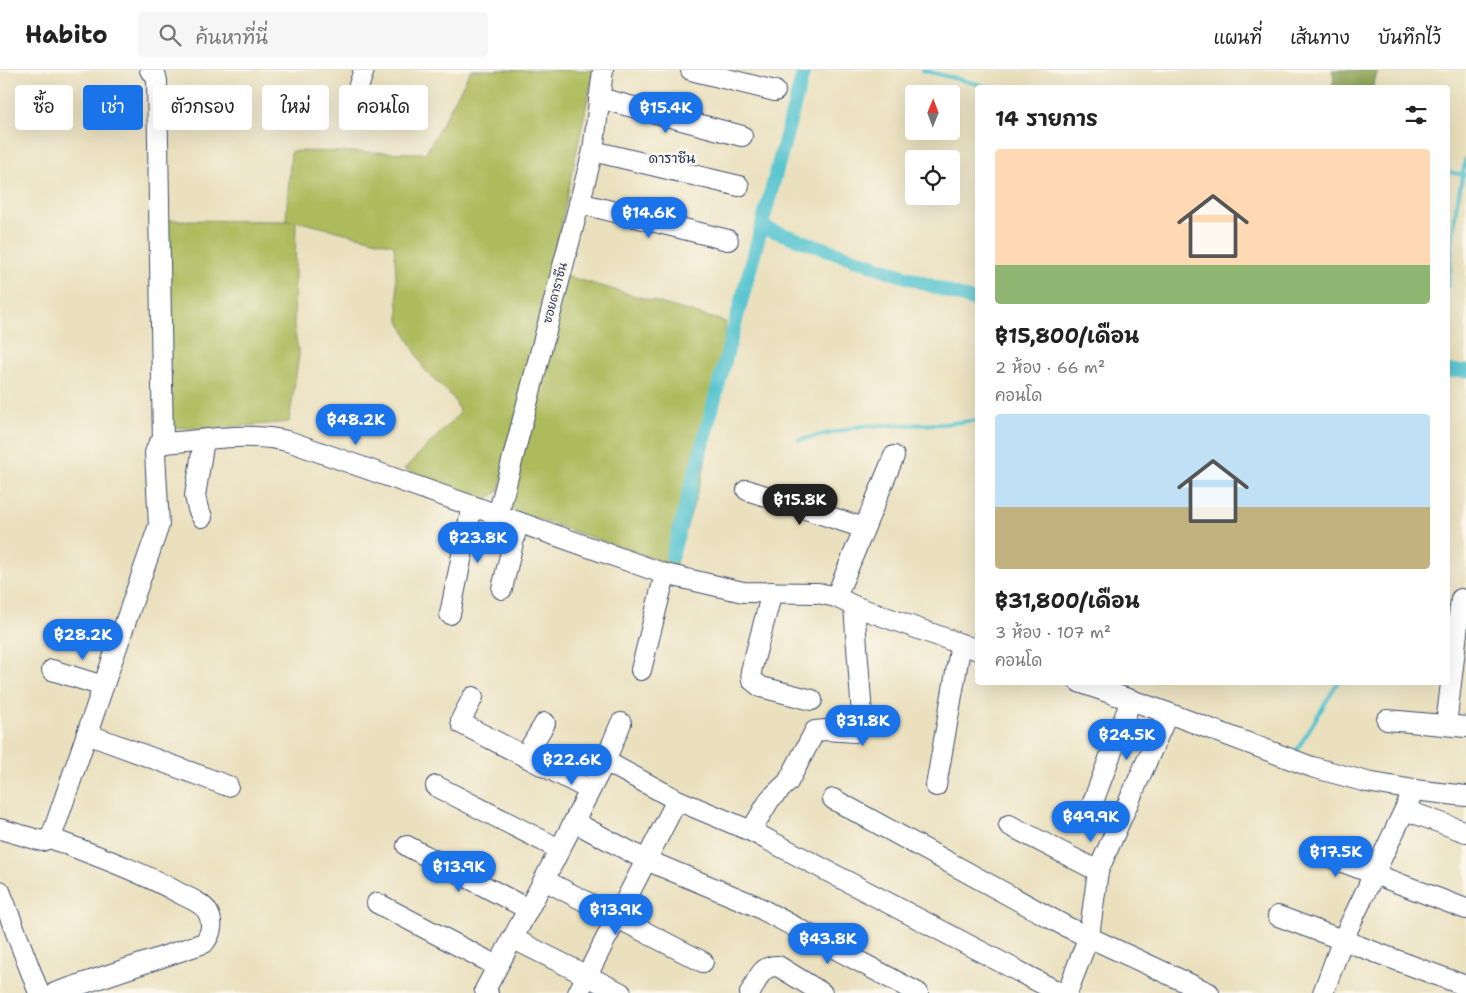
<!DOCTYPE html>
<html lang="th">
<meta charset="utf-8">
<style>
:root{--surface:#fff;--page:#f6f6f6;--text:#222;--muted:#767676;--line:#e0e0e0;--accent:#1a73e8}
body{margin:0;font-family:"Shantell Sans","Playpen Sans Thai",sans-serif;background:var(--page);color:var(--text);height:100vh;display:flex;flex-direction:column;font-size:19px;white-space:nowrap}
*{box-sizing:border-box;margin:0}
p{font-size:16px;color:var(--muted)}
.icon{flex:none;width:28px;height:28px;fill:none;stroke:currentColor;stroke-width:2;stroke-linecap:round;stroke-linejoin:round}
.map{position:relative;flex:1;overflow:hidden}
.panel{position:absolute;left:975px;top:15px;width:475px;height:600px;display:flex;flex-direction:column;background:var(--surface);border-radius:5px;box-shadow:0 5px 20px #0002}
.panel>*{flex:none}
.top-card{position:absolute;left:15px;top:15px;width:475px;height:45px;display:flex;gap:10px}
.needle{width:32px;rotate:1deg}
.fabs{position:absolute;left:905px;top:15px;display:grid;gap:10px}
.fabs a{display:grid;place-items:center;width:55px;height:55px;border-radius:5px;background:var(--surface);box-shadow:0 5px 20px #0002;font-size:25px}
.price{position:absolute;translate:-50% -42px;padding:0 11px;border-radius:18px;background:var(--accent);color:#fff;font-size:16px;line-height:32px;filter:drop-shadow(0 1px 2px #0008)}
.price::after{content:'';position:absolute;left:50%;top:30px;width:15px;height:11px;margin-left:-8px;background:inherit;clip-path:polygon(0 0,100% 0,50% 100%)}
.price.on{background:#222;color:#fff}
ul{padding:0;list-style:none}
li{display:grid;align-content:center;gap:10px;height:265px;padding:0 20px}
li span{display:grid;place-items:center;height:155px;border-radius:5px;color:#555}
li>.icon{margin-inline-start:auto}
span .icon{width:90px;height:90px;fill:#fffc;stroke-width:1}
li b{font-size:21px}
h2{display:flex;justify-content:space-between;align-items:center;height:60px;padding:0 20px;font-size:21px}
.pill{padding:0 18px;border-radius:5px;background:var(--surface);box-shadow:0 5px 20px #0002;font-size:18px;line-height:45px}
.pill.on{background:var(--accent);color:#fff}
header{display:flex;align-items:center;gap:30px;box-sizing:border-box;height:70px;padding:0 25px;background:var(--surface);border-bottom:1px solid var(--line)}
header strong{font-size:24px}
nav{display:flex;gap:28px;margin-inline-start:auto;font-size:18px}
.search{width:350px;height:45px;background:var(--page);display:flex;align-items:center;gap:12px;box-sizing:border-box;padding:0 18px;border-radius:5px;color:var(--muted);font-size:19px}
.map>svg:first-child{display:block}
</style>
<header>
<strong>Habito</strong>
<div class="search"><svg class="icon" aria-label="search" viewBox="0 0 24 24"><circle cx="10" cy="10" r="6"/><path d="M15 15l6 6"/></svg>ค้นหาที่นี่</div>
<nav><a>แผนที่</a><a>เส้นทาง</a><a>บันทึกไว้</a></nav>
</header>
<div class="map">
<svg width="1466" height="923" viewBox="0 0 1466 923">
<rect width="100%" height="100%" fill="#fbf7ec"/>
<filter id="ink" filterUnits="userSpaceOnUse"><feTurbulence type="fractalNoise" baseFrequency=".02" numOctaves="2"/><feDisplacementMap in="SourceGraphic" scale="10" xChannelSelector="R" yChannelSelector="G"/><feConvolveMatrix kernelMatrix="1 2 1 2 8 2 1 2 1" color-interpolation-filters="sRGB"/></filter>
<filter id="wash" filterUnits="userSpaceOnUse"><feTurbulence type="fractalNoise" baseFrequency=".0096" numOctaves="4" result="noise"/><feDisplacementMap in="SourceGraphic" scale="20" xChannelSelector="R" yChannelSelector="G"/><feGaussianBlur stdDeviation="1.12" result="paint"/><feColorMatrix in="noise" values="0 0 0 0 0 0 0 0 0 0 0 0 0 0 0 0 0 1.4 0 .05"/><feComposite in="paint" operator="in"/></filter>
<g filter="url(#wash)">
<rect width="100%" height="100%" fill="#eae0be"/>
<g fill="#aebb5d" stroke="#64755e">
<polygon points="471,0 594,0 551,202 499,421 485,430 404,399 460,343 454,329 424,299 399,251 394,175 296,151 294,258 299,285 289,352 210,359 168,357 164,150 292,151 286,149 291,81 426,83"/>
<polygon points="566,206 726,252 720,304 703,403 675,496 508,439"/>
</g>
<polygon fill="#8aa354" stroke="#526959" points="1332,0 1378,0 1373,17 1332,18 1334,8"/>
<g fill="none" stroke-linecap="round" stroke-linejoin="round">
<g stroke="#58c5d0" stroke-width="4">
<polyline points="922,0 993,18"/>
<polyline points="1448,102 1466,105"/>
<polyline points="1448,216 1456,138 1466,88"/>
<polyline points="799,370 862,356 943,354 978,350"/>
<polyline points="1297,680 1338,612"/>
</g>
<g stroke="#58c5d0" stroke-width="14">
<polyline points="762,157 978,232"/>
<polyline points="1448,301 1466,301"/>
<polyline points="672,486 804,0"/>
</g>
</g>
</g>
<g filter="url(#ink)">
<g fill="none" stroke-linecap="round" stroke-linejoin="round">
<defs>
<g id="minor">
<polyline points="150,0 155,3 157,11 163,374"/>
<polyline points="691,0 775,21"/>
<polyline points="599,28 742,66"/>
<polyline points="352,36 364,0"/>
<polyline points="593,81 739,116"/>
<polyline points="579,133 728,170"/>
<polyline points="747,420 864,458"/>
<polyline points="498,445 593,81 603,0"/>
<polyline points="202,447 198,439 195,426 204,370"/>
<polyline points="502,519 518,452"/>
<polyline points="772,522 751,601 752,610 761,617 812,630"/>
<polyline points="836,527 894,386"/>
<polyline points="450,544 472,436"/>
<polyline points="52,600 103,616"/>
<polyline points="641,600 665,504"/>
<polyline points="1079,612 1168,643 1312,697 1367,712 1414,720 1466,726"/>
<polyline points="473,627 461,650 462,654 590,720"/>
<polyline points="1387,650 1466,657"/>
<polyline points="1446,655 1461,529"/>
<polyline points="87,664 228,716"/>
<polyline points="525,686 545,653"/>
<polyline points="605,691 621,653"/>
<polyline points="436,716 559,779"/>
<polyline points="936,716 961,574"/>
<polyline points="833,729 1067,857 1209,923"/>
<polyline points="1090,740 1131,630"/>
<polyline points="1405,740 1466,762"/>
<polyline points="574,752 646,790 754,835 918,923"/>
<polyline points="1009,755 1098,801"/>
<path d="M0,759l42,12 8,-3 3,-6 106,-307 -4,-72 3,-8 7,-2c41,-3 86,-12 126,-1l374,132 78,18 75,1 18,4 18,9 124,44"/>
<polyline points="751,761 770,729 788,712 815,661 826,660 855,662 860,658 862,645 854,536"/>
<path d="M50,768c44,17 90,33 131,56 8,4 21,9 26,17 7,11 5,22 -3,32l-149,50"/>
<polyline points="407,776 528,839"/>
<polyline points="1311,780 1466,839"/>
<polyline points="544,810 703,892"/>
<polyline points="0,821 39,923"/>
<polyline points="377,833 497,896"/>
<polyline points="1278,846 1466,916"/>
<polyline points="512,868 621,923"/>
<polyline points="488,923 485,920 486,918 544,810 605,691 677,730 751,761 1060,923"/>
<polyline points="578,923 677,730"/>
<path d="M750,923c8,-14 11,-28 28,-27l44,27"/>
<polyline points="1067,923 1089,866 1098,801 1168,643"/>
<polyline points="1323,923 1343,869 1414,720"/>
</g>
</defs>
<use href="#minor" stroke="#3a4a6c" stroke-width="22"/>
<use href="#minor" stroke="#fff" stroke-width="20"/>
</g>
</g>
<g text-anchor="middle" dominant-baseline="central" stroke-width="5" stroke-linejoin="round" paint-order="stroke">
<g font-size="12" fill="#1b2f5e" stroke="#fbf7ec">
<text transform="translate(555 223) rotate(-75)">ซอยดาราซีน</text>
</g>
<g font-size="14" fill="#1b2f5e" stroke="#fbf7ec">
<text x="672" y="88">ดาราซีน</text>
</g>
</g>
</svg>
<div class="fabs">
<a><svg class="needle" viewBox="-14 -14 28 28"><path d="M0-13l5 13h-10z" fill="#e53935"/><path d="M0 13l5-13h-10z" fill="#767676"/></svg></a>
<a><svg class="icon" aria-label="locate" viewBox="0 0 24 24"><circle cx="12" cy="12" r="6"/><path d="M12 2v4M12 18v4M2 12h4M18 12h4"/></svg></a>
</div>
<b class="price" style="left:666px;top:64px">฿15.4K</b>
<b class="price" style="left:649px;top:169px">฿14.6K</b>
<b class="price" style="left:356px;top:376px">฿48.2K</b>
<b class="price on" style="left:800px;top:456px">฿15.8K</b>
<b class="price" style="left:478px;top:494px">฿23.8K</b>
<b class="price" style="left:83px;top:591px">฿28.2K</b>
<b class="price" style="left:863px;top:677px">฿31.8K</b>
<b class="price" style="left:1127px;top:691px">฿24.5K</b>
<b class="price" style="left:572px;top:716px">฿22.6K</b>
<b class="price" style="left:1091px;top:773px">฿49.9K</b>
<b class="price" style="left:1336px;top:808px">฿17.5K</b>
<b class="price" style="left:459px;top:823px">฿13.9K</b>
<b class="price" style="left:616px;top:866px">฿13.9K</b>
<b class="price" style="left:828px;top:895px">฿43.8K</b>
<div class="top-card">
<a class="pill">ซื้อ</a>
<a class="pill on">เช่า</a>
<a class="pill">ตัวกรอง</a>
<a class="pill">ใหม่</a>
<a class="pill">คอนโด</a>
</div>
<section class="panel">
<h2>14 รายการ<svg class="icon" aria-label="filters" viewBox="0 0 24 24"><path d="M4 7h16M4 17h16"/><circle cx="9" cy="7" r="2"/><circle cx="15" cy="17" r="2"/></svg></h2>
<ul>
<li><span style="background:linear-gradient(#ffd9b3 75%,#8fb573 0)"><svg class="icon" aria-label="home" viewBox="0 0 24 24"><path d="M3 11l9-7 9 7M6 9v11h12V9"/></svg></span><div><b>฿15,800/เดือน</b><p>2 ห้อง · 66 m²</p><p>คอนโด</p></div></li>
<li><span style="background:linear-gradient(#bfe0f5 60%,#c2b280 0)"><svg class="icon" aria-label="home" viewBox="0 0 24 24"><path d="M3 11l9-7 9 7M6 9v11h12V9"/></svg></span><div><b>฿31,800/เดือน</b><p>3 ห้อง · 107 m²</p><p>คอนโด</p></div></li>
</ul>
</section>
</div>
